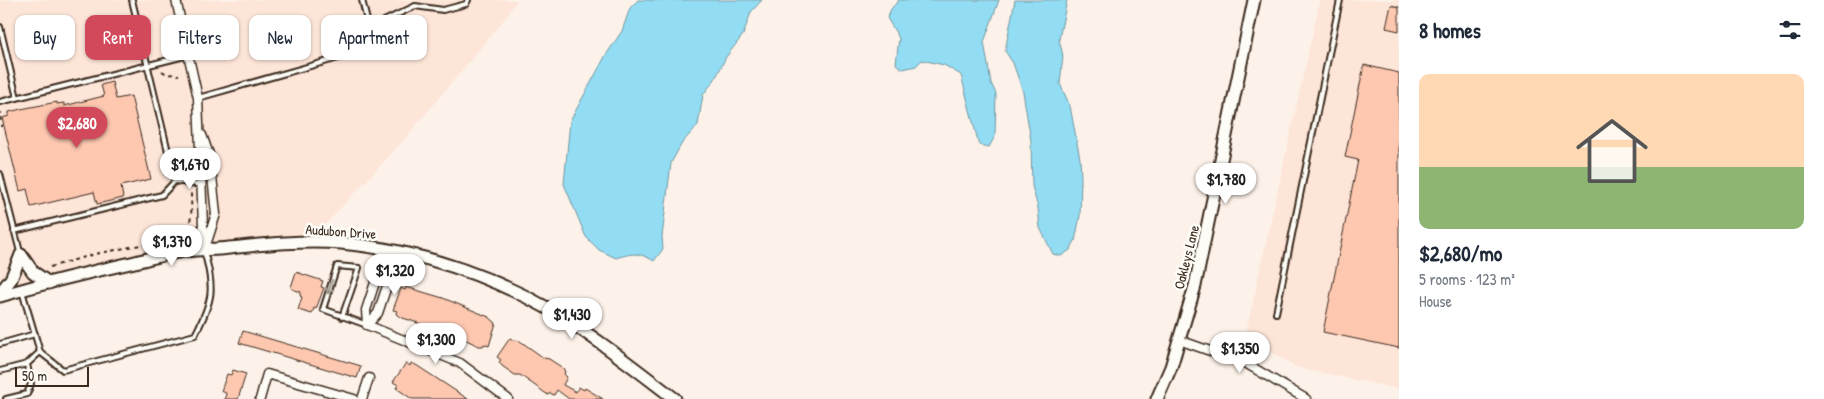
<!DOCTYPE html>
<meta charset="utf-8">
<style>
:root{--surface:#fff;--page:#f6f6f7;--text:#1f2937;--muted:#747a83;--accent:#d1495b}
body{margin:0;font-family:"Patrick Hand",sans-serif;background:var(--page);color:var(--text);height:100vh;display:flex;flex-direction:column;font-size:19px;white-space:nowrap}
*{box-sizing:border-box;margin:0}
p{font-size:16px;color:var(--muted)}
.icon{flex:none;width:28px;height:28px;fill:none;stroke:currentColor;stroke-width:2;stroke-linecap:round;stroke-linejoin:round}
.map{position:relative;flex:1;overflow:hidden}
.panel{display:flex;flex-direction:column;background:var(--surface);width:425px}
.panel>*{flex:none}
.hud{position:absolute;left:15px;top:15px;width:475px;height:45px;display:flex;gap:10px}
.scale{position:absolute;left:15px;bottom:12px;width:74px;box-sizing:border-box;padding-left:5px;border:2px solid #3b2a1e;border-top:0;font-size:14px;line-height:18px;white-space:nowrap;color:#3b2a1e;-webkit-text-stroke:4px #fdfcf7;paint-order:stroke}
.price{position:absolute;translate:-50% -42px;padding:0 11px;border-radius:18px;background:#fff;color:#222;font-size:16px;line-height:32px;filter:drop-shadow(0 1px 2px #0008)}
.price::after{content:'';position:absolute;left:50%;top:30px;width:15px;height:11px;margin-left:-8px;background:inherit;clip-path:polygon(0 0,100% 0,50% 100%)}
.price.active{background:var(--accent);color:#fff}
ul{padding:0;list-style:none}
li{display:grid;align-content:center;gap:10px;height:265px;padding:0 20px}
li span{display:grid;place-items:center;height:155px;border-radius:10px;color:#555}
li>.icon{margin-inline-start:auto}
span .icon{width:90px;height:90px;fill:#fffc;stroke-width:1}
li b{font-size:21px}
h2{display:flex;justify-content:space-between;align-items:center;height:60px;padding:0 20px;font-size:21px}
.tag{padding:0 18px;border-radius:10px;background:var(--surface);box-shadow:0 1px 4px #0004;font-size:18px;line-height:45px}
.tag.active{background:var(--accent);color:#fff}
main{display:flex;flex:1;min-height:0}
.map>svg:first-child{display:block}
</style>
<main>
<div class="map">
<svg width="1399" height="399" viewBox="0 0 1399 399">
<rect width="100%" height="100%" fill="#fdf2e9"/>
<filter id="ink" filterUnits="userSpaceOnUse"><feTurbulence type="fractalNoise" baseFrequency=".02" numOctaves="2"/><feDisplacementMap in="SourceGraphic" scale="10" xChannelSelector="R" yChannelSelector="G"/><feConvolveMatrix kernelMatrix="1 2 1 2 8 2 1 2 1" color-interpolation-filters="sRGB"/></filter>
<g filter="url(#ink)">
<g fill="#fde5d8">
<polygon points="0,0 517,0 506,17 405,139 309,242 204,251 0,296"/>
<polygon points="1320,0 1399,0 1399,389 1298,368 1245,337"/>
</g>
<g fill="#93ddf4" stroke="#70959e">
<path d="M638,0h124l-11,12 -8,23 -17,22 -11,22 -12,16 -5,30 -16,18 -11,20 -9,74 1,12 -9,12c-15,-9 -22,-8 -38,-3l-17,-8 -13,-13 -22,-53 6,-63 36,-66 16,-24 8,-23z"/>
<polygon points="899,0 999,0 984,42 991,83 996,94 995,136 989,147 979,145 961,75 944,65 922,60 916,66 903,69 896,64 899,38 887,18 891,9"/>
<polygon points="1015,0 1067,0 1059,39 1063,56 1060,84 1070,106 1080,159 1081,178 1080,216 1075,241 1070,250 1061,256 1053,254 1040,228 1038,208 1032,186 1031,141 1023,92 1013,63 1005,51"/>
</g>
<g fill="#fec8b0" stroke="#3b2a1e">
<polygon points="1391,5 1399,7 1399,31 1386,28"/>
<polygon points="1364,65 1399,73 1399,348 1323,332 1358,160 1345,157"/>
<polygon points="112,82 116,99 131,96 151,179 121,186 123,198 97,204 94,192 31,207 27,189 20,191 2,118 9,116 9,112 21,109 57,102 57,104 64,103 64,106 104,96 101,85"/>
<polygon points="296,272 323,281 321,287 324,288 316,309 314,308 312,314 298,310 302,297 300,296 301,292 292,289 291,287"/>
<polygon points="406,287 443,298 489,317 496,323 489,346 484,344 483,346 479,346 460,337 400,317 396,314 397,311 393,310 401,288 405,290"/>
<polygon points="243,331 361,366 357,378 239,343"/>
<polygon points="510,338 515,341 516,340 520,341 544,358 549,359 563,368 565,372 564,374 567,377 563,385 576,392 579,387 584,390 585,388 603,399 569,399 557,390 554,395 550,393 548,395 520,375 515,375 502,366 499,362 501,360 497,357"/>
<polygon points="406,363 410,366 411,363 416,365 468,399 412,399 396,388 398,385 393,382"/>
<polygon points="233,370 246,374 238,399 225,399 226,393 221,391 227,374 231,375"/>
</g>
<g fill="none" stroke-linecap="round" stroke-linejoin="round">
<defs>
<g id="lane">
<polyline points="132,0 175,181"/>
<polyline points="362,0 370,33"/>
<polyline points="0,27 17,98"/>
<polyline points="198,98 342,57 384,21 415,6 443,10 466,4 468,0"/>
<polyline points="0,102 189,55"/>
<polyline points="0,174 20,252"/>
<polyline points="14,231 162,195 175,181 201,185"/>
<path d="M22,291l18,61 23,18 132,-35c18,-35 20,-46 9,-84"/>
<polyline points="1276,313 1340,0"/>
<polyline points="342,317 359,268 337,266 323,309 367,325"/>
<polyline points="0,344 35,334"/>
<polyline points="0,371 27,364"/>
<polyline points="6,399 27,394 31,384 27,364 40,352"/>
</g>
<g id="street">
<polyline points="176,0 198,98 204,251"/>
<polyline points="202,135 210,157 216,214 206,245"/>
<polyline points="367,325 460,363 508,399"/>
<polyline points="367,325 378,313 398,253"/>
<polyline points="367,325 366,310 386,249"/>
<polyline points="1179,340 1247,364 1306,399"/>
<polyline points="260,399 267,374 354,399"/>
<polyline points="362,399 369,378"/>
</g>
<g id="secondary">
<polyline points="21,255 33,272 49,283"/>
<polyline points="0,293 11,279 21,255"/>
<path d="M0,296c45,-13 90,-24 135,-34 17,-4 35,-10 52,-11 14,-2 28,-1 42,-3 37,-4 75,-8 112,-5 73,7 144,30 208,66 44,26 85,59 126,90"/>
<polyline points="1157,399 1171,367 1195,286 1254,0"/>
</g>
</defs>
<use href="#lane" stroke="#3b2a1e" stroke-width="8"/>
<use href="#street" stroke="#3b2a1e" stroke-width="11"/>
<use href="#secondary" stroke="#3b2a1e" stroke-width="15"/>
<g stroke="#3b2a1e" stroke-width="2" stroke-dasharray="4 4" stroke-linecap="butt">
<polyline points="162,71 167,74 179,75"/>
<polyline points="0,113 2,113"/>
<polyline points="0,117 2,126 0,126"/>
<path d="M50,267l45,-13 81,-16c19,-9 15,-27 15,-46"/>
</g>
<use href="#lane" stroke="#fdfcf7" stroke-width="4"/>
<use href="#street" stroke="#fdfcf7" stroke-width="8"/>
<use href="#secondary" stroke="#fdfcf7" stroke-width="11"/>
</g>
<defs><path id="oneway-shaft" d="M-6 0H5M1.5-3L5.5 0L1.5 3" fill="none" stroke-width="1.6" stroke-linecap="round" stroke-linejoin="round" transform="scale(1.25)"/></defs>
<use stroke="#9c938a" href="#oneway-shaft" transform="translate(330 287) rotate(108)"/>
</g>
<g text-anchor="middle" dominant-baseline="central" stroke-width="5" stroke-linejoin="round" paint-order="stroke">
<g font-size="14" fill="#3b2a1e" stroke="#fdfcf7">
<text transform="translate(341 231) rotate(4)">Audubon Drive</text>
<text transform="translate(1186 257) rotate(-76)">Oakleys Lane</text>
</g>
</g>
</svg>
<div class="scale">50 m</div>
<b class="price active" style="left:77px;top:149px">$2,680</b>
<b class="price" style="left:190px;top:190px">$1,670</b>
<b class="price" style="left:1226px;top:205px">$1,780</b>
<b class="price" style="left:172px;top:267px">$1,370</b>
<b class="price" style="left:395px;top:296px">$1,320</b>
<b class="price" style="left:572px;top:340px">$1,430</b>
<b class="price" style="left:436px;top:365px">$1,300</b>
<b class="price" style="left:1240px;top:374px">$1,350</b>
<div class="hud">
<a class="tag">Buy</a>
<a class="tag active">Rent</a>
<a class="tag">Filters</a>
<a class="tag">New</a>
<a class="tag">Apartment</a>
</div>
</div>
<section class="panel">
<h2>8 homes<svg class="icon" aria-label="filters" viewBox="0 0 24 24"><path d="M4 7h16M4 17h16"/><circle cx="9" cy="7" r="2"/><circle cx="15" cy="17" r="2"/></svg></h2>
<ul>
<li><span style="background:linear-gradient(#ffd9b3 60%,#8fb573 0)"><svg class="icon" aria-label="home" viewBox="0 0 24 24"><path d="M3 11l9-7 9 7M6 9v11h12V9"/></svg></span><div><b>$2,680/mo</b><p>5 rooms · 123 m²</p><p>House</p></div></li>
</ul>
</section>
</main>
